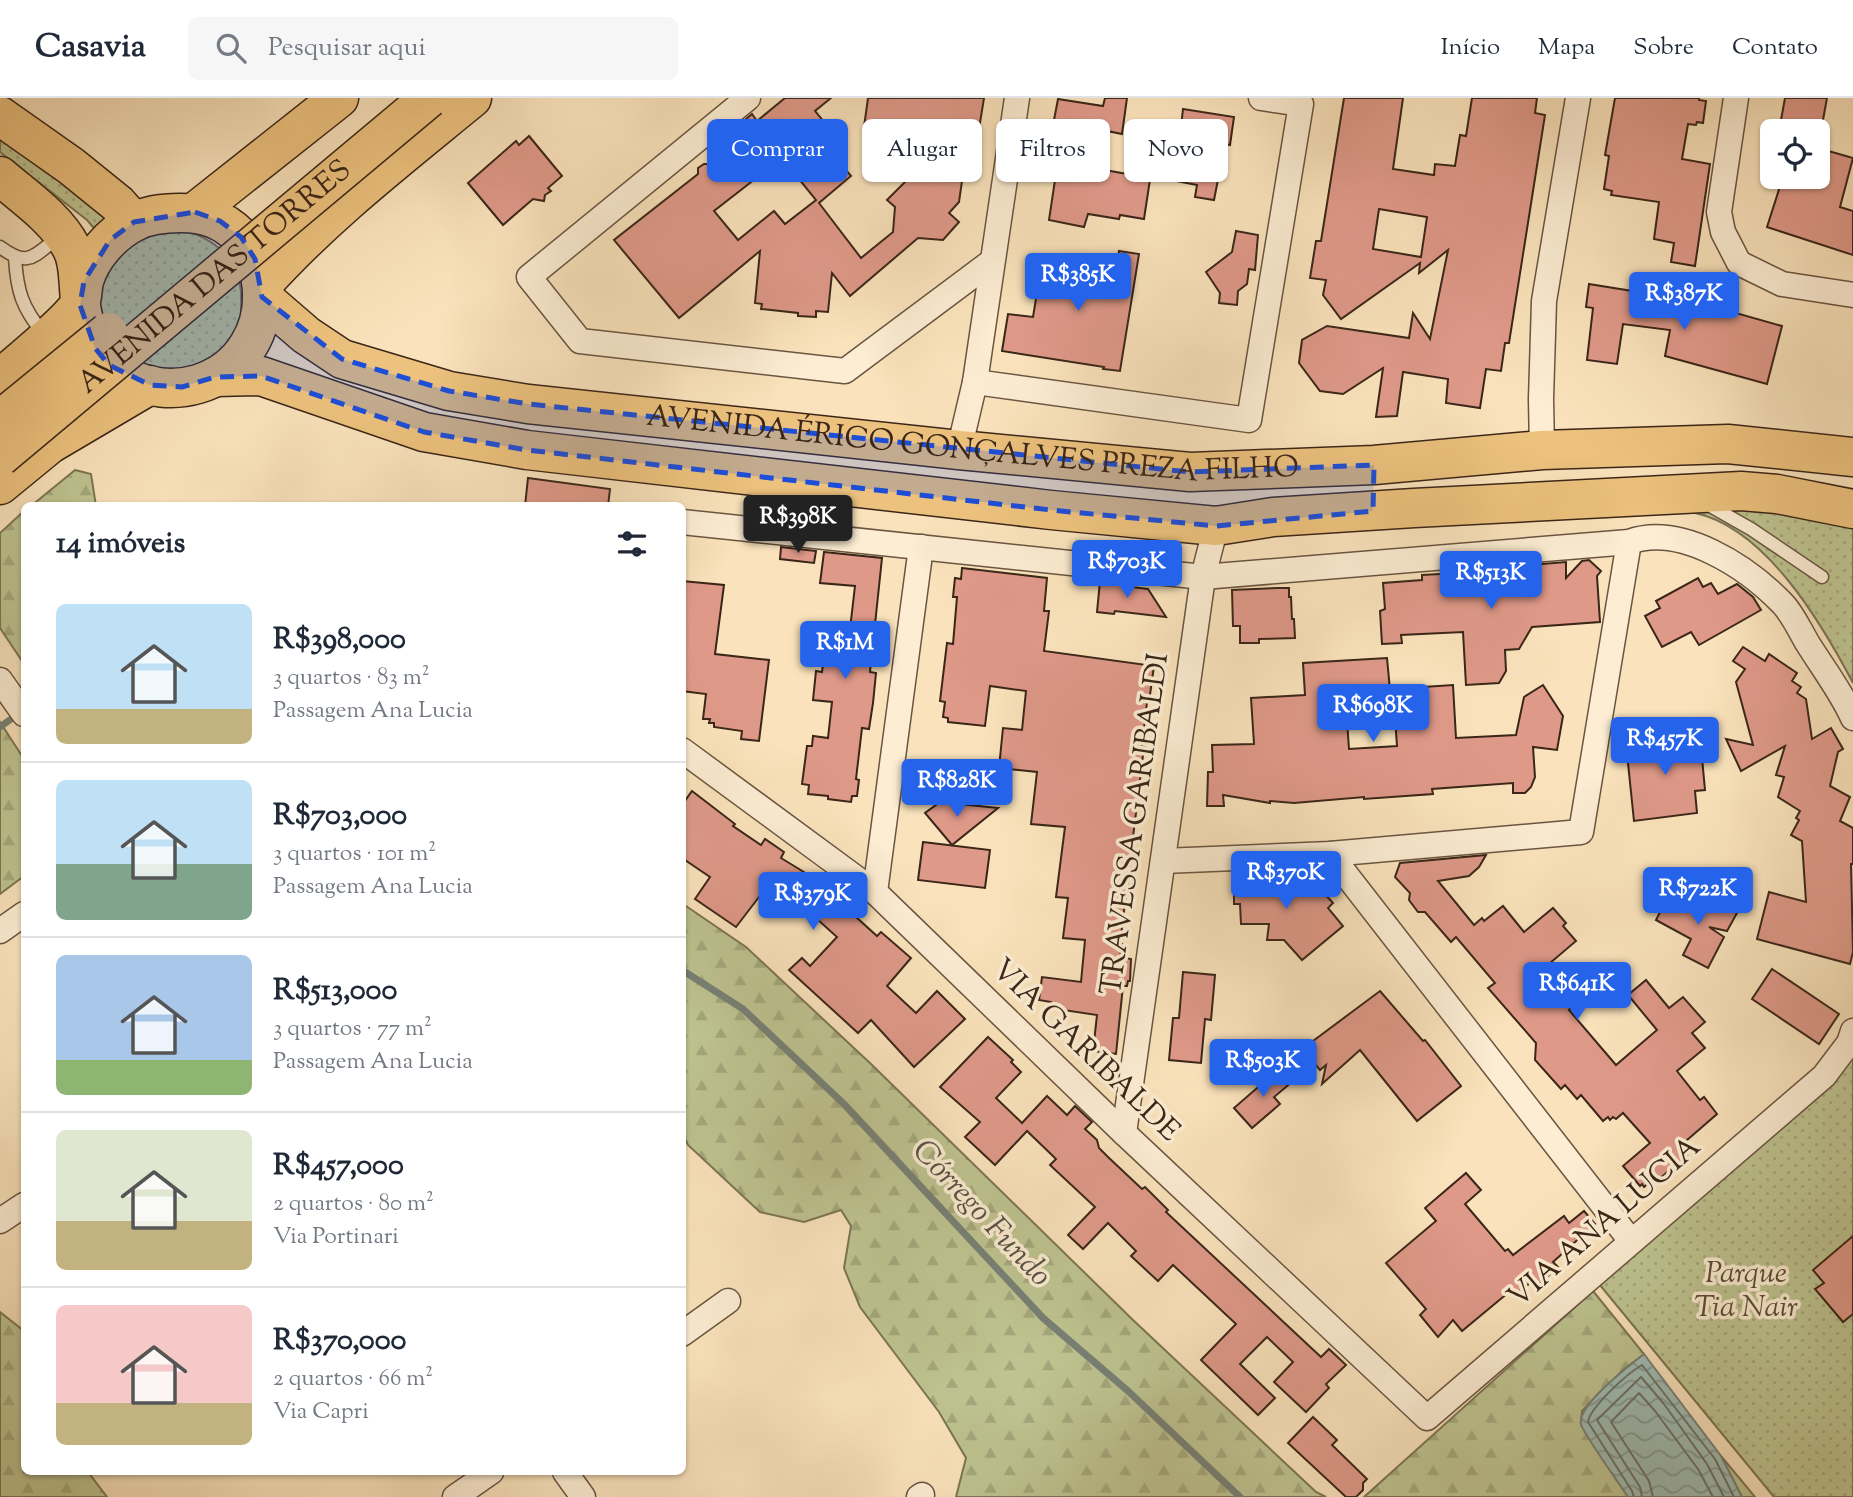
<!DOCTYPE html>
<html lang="pt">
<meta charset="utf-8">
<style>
:root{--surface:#fff;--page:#f6f6f7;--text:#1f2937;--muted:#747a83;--line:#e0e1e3;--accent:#2563eb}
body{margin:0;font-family:"Sorts Mill Goudy",serif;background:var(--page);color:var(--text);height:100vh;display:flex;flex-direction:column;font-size:26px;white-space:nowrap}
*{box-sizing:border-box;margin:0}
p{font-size:23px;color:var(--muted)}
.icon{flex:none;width:38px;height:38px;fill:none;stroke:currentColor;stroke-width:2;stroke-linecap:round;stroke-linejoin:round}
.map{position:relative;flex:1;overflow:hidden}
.details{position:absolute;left:21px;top:404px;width:665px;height:973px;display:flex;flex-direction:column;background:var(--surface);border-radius:10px;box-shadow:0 2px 5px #0004}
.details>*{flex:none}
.guide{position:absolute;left:707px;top:21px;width:665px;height:63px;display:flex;gap:14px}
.fabs{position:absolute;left:1760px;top:21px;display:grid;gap:14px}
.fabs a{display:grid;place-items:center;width:70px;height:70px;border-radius:10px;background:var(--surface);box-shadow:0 2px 5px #0004;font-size:35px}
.price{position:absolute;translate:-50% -60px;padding:0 16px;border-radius:7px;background:var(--accent);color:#fff;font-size:23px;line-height:46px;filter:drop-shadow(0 2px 4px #0008)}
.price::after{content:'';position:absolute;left:50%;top:42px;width:21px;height:16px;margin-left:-10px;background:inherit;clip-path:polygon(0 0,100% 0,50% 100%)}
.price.on{background:#222;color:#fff}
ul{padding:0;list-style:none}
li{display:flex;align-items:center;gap:21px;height:175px;padding:0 35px}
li+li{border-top:2px solid var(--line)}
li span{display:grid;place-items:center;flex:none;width:196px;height:140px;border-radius:10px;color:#555}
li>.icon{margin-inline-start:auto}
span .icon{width:84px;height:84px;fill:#fffc;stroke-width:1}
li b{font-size:30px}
h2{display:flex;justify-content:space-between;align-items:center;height:84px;padding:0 35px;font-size:30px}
.tag{padding:0 24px;border-radius:10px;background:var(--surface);box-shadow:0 2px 5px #0004;font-size:24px;line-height:63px}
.tag.on{background:var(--accent);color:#fff}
header{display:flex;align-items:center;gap:42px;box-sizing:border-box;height:98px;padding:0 35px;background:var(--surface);border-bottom:2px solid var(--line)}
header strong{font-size:33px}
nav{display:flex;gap:38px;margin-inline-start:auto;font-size:24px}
.search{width:490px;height:63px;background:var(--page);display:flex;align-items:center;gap:18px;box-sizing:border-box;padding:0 24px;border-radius:10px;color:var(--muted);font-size:26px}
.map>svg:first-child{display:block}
</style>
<header>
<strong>Casavia</strong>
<div class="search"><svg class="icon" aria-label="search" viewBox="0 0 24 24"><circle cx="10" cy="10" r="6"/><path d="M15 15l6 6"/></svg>Pesquisar aqui</div>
<nav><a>Início</a><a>Mapa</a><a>Sobre</a><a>Contato</a></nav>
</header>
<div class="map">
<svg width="1853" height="1399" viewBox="0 0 1853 1399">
<defs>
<pattern id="green-dots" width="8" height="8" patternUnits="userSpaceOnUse" patternTransform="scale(1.75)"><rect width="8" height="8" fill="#bec491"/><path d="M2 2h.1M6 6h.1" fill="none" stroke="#a4a87c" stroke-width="1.8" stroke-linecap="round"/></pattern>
<pattern id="forest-firs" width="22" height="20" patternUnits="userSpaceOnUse" patternTransform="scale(1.75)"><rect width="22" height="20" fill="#bec491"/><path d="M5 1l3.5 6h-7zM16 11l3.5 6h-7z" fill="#a4a87c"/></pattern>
<pattern id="water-waves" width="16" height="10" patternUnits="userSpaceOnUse" patternTransform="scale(1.75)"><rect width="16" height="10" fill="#9fbdb5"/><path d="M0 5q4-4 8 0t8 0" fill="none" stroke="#839992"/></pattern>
</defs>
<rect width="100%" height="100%" fill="#fae3bc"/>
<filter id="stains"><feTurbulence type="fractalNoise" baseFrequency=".00286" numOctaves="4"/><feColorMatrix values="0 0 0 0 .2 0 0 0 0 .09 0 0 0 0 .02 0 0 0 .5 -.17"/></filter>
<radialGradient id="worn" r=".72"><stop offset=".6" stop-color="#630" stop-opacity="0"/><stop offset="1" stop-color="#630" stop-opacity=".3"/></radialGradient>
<g fill="url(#green-dots)" stroke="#7c7554" stroke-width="2">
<polygon points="0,29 114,114 96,138 94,130 87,122 0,54"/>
<path d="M185,132c38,13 59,35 56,77 0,5 1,11 -1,16 -3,13 -16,27 -23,38l-70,15 -53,-58 7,-48 29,-32z"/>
<path d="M1680,408l173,12v165c-31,-59 -87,-155 -158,-170 -6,-1 -14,-1 -21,-1z"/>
<polygon points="1853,951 1853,1399 1774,1399 1595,1181"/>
</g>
<g fill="url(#forest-firs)" stroke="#7c7554" stroke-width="2">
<polygon points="75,372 91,376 96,408 31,408"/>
<polygon points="24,413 24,566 0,530 0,435"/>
<polygon points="0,624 24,661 24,778 0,796"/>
<polygon points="683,806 746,849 871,966 1133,1222 1316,1394 1326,1399 956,1399 966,1360 939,1314 860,1209 844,1170 851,1128 841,1112 804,1124 760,1114 688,1047 683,1037"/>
<polygon points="1593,1193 1644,1256 1623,1272 1582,1313 1581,1327 1629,1399 1364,1399"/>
<polygon points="0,1214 24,1233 24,1374 88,1374 107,1399 0,1399"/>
<polygon points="1721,1358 1755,1399 1742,1399"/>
</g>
<path fill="url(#water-waves)" stroke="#778176" stroke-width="2" d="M1644,1256l77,102 21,41h-114c-7,-11 -46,-65 -47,-73 -4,-19 48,-58 63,-70z"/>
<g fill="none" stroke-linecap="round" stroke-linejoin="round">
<g stroke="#6c7266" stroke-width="2">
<path d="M1634,1399l-2,-6 -44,-69c2,-15 40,-49 54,-57l73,94 19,38"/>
<polyline points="1642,1399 1640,1389 1597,1322 1641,1279 1664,1306 1707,1366 1724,1399"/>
<polyline points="1653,1399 1649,1383 1611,1324 1639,1295 1655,1313 1698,1371 1713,1399"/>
</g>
<g stroke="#778176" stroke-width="7">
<polyline points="0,629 18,616"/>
<polyline points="682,872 743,911 844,1006 1043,1220 1128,1293 1240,1399"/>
</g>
</g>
<g fill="#df9989" stroke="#3a2618" stroke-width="2" fill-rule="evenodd">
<path d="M785,0h46l-16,13 10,12 -11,9 37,44 -32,27 42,55 32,-26 2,-25 -8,-7 22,-22 -25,-30 20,-16 -40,-5 4,-29h116l-5,31 -39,-6 -20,17 34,34h9l-4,28 -10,11 10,9 -16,18 -25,-2 -68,58 -18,-23 -4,39 -12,-1v6l-18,-1v-3l-37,-4 1,-5 -7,-1 5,-52 -81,67 -65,-78 84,-66v-6l6,-4h10l2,-14 8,2 20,-19 -6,-7 14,-12 5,7zM782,60l34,42 -31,24 -11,-13 -36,29 -24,-29z"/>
<polygon points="1105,0 1127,0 1122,36 1102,32 1096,66 1099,67 1099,71 1133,77 1134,72 1151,75 1144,121 1120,117 1119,121 1088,116 1084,129 1049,122 1055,82 1042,80 1046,58 1054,59 1059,23 1054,22 1058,1 1103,8"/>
<path d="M1344,0h59l-10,71 41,6 1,-11 20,2 5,-31 6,1 6,-38h65l-2,15 10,2 -36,228h-4l-4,28 -15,-2 -6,39 -34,-5 2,-24 -45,-7 -6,44 -21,1 7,-49 -40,26 -23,-3 -21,-28 3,-23 25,-14 82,12 4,-25 17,26 18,-89 -29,23 1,-10 -79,56 -18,-24 3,-15 -16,-2 6,-37h5zM1379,111l48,8 -6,40 -48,-8z"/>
<polygon points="1615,0 1699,0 1699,2 1706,3 1703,25 1697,24 1696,27 1688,26 1682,61 1710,66 1695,168 1671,164 1674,145 1654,141 1659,104 1611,97 1612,93 1604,91 1609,58 1605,57"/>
<polygon points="1785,0 1827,0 1821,33 1779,33"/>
<polygon points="1183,11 1234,19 1230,47 1225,46 1214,102 1195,99 1197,87 1171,82 1176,50 1179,48"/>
<polygon points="529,38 562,78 548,90 551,93 545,97 544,103 533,101 503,127 468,85 516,43 519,47"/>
<polygon points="1818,50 1853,60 1840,109 1853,113 1853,157 1767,129 1783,79 1818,79"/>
<polygon points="1236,133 1258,137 1255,172 1249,171 1247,186 1238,193 1237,207 1219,205 1220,195 1206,174 1232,154"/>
<polygon points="1119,153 1139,156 1120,273 1103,271 1104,269 1002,253 1008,216 1033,219 1043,158 1117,168"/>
<polygon points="1589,186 1676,200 1676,198 1782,228 1767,286 1665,258 1670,232 1623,226 1617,266 1587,262 1593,210 1586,209"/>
<polygon points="528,380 610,391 608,408 525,408"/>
<polygon points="781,449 816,453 814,465 780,461"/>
<polygon points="824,454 882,460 870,574 876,575 873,605 869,631 862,630 856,681 859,682 857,698 852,698 851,704 828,701 828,698 808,696 809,687 802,686 807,648 812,648 813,638 828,640 832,604 813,602 816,573 822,574 827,536 829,536 829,531 850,531 855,488 820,485"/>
<polygon points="1589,462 1601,473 1597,478 1600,524 1532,529 1519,551 1505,552 1506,573 1499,585 1466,587 1463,534 1401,537 1402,545 1382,546 1380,513 1385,511 1383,485 1422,482 1422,477 1458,475 1458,489 1501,487 1500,472 1504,472 1504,469 1566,464 1566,480 1582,463"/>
<polygon points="962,470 1047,480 1044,513 1049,513 1044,553 1154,568 1149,604 1147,604 1142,649 1144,649 1120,846 1122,846 1120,859 1131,861 1130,883 1128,883 1127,888 1123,888 1116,956 1093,953 1097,917 1050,910 1051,904 1039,902 1042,879 1081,884 1085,842 1063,840 1068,800 1056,799 1065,729 1031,726 1037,674 999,670 1003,630 1022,632 1026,593 990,588 985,628 948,624 948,620 943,619 945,604 940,603 947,545 953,546 957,499 953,499 955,480 961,481"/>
<polygon points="1698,480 1703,489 1711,485 1718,496 1737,486 1753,499 1761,512 1699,547 1691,534 1662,549 1645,518 1660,510 1656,503"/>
<polygon points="682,483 724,487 715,556 769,562 759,643 741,641 742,633 714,629 714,625 709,625 710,621 703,621 706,596 682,593"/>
<polygon points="1100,483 1132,486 1131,489 1148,491 1166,519 1115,513 1114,516 1097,514"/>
<polygon points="1278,490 1289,490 1289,499 1291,499 1292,521 1294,521 1295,540 1259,541 1259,545 1240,545 1240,528 1233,528 1232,492"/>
<polygon points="1743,549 1765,563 1769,556 1797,575 1792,583 1801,589 1797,595 1806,601 1812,641 1831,630 1843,651 1838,654 1830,688 1850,699 1840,723 1853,730 1853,766 1851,766 1853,854 1850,866 1757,841 1769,794 1806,804 1802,743 1791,737 1799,722 1796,720 1800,713 1778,699 1784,679 1776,677 1785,648 1741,673 1726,641 1753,647 1736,584 1745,571 1733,563"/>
<polygon points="1387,560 1390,592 1345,594 1349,651 1397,648 1393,591 1453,587 1456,640 1516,637 1524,599 1543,587 1563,618 1557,652 1533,649 1535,679 1531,689 1525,695 1513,695 1513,685 1432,691 1433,696 1364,701 1364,699 1294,705 1270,703 1270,705 1223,697 1224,708 1207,708 1208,674 1213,674 1212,647 1254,646 1251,600 1305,597 1303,565"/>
<polygon points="1700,638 1705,692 1695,693 1697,715 1634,723 1626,646"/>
<polygon points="692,693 735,726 733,728 761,747 765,741 784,754 781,760 812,779 877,838 881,834 911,860 887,888 916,915 937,893 965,921 914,969 871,922 858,935 789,872 802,860 810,868 837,839 797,803 781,792 771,807 759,799 736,829 695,801 710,779 682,760 682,707"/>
<polygon points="940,704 998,710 952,747 925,715"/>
<polygon points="923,744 990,752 985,790 918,782"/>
<polygon points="1486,757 1479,769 1469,778 1438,783 1474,827 1482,820 1484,823 1503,808 1524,834 1553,810 1566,825 1563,828 1576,843 1543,871 1574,908 1569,912 1616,967 1657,932 1628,897 1646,882 1669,910 1683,899 1705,924 1692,935 1705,950 1677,973 1700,1002 1704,999 1717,1016 1679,1049 1690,1061 1675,1074 1672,1070 1655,1085 1652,1082 1644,1089 1642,1086 1640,1088 1623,1068 1650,1045 1623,1015 1616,1021 1613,1019 1610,1022 1608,1019 1603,1023 1581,997 1577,1001 1565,987 1561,991 1535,962 1536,945 1488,890 1495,885 1456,839 1451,844 1425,814 1418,814 1409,802 1410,795 1395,779 1400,765"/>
<polygon points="1280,773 1288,773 1309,794 1324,795 1333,805 1328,810 1343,828 1302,862 1284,842 1267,842 1269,826 1241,826 1240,806 1234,806 1234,779 1280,778"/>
<polygon points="1669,796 1699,812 1696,819 1698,821 1709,800 1737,815 1727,833 1709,829 1724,839 1708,870 1683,857 1691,841 1656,822"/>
<polygon points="1772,871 1839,916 1819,946 1752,901"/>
<polygon points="1183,874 1215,877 1211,922 1205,921 1201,965 1169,962 1173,920 1179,920"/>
<polygon points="1380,893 1423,943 1425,942 1461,988 1417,1023 1360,952 1322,986 1326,967 1320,972 1309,959 1309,946"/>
<polygon points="988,939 1013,962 1011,964 1021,974 996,1000 1022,1025 1047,998 1067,1017 1075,1008 1092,1024 1085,1031 1097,1042 1099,1050 1108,1059 1142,1091 1145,1089 1168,1112 1166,1114 1321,1259 1329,1251 1346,1267 1326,1286 1329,1290 1306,1314 1274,1284 1293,1264 1267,1239 1240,1266 1275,1300 1258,1317 1201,1262 1236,1226 1173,1167 1158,1183 1131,1158 1136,1153 1108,1125 1083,1151 1068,1137 1095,1109 1050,1067 1056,1061 1027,1033 995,1067 965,1039 980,1024 940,989"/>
<polygon points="1280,970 1292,984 1274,999 1280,1006 1252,1030 1234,1010"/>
<polygon points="1466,1075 1481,1092 1465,1106 1505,1153 1508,1151 1513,1157 1564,1118 1569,1125 1584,1113 1595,1126 1553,1164 1558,1169 1538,1187 1534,1182 1513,1198 1509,1194 1462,1233 1453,1222 1438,1239 1420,1217 1426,1211 1386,1165 1436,1123 1425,1110"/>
<polygon points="1853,1138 1853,1216 1843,1224 1815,1191 1824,1185 1813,1172"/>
<polygon points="1313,1319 1337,1342 1332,1347 1367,1381 1363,1385 1363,1392 1356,1399 1346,1399 1288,1345"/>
</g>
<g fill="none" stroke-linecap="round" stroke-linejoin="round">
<defs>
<g id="service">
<path d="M0,149c30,22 34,8 60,-11"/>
<path d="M15,160c2,33 7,50 29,76"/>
<polyline points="1707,406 1751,431 1822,479"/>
</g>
<g id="minor">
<polyline points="748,0 529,179 580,243 845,273 991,164"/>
<polyline points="1736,0 1719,114 1723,134 1739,165 1782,186 1853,197"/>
<polyline points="975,284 1249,322 1301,6 1261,0"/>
<polyline points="959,352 975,284 1017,0"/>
<polyline points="1542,352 1541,301 1544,203 1578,0"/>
<path d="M682,424l521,55 426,-35c52,-19 118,25 153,61 11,11 18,28 26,41 15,24 34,49 45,74"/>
<polyline points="0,582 24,616"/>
<polyline points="682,652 875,794 1124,1035 1427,1320 1824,978 1849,945 1853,933"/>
<polyline points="1330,756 1631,1143"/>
<polyline points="1163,763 1330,756 1581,734 1629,444"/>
<polyline points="875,794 921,449"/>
<polyline points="0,833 24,816"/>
<polyline points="1124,1035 1203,479 1216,428"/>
<polyline points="0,1123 24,1107"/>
<polyline points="682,1236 728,1203"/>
<polyline points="565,1374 583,1399"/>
<polyline points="455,1399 491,1374"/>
<polyline points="919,1399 922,1397"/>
</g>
<g id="primary">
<polyline points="0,18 71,68 118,106 134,124"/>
<path d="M0,78c24,21 56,42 71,71 7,12 7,27 8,41 2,37 14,69 47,88 21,13 49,15 72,8 93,-28 83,-173 -18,-171 -15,0 -33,2 -46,9 -23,12 -43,35 -50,59 -2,9 -1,19 -6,26 -18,23 -56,52 -78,72"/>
<polyline points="195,114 339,0"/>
<path d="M262,187c63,-70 137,-127 210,-187"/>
<path id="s1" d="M262,199l44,38 36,24 107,32 79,13 431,46 231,22 184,-7 168,-15 186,-6 125,13"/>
<polyline points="215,279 261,278 424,334 527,352 1051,412 1216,428 1273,419 1414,410 1741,393 1777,396 1853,411"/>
<polyline points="0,387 50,346 150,287"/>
</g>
</defs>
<use href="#service" stroke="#6a5541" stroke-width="15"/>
<use href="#minor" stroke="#6a5541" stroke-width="27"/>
<use href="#primary" stroke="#3a2618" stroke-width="41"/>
<use href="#service" stroke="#fcedd3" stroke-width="12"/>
<use href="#minor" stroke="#fcedd3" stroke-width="24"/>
<use href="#primary" stroke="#edc27e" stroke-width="38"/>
<defs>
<g id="primary-bridge">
<polyline points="0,322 108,234"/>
<path id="s2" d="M0,359l429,-359"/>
</g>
</defs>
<use href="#primary-bridge" stroke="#3a2618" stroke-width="41" stroke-linecap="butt"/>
<use href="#primary-bridge" stroke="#edc27e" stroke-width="38"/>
</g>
<path fill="#1d4ed8" fill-opacity="0.2" stroke="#1d4ed8" stroke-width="5" stroke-dasharray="14 9" stroke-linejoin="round" d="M195,114l25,9 21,16 14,22 7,38 80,62 107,32 79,13 662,68 184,-7 -1,46 -157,15 -165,-16 -524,-60 -103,-18 -163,-56 -46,1 -33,10 -32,-2 -41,-20 -14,-17 -15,-43 4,-24 26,-41 24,-18z"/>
<g text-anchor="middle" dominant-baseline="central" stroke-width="7" stroke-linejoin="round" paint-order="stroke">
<g font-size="30" fill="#3a2618" stroke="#fcedd3">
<text stroke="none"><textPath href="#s2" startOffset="280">AVENIDA DAS TORRES</textPath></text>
<text stroke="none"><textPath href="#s1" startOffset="740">AVENIDA ÉRICO GONÇALVES PREZA FILHO</textPath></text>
<text transform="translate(1136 726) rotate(-82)">TRAVESSA GARIBALDI</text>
<text transform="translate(1085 953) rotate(44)">VIA GARIBALDE</text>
<text transform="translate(1605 1125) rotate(-41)">VIA ANA LUCIA</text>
</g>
<g font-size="30" font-style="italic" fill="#5b4e36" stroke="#fcedd3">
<text x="1746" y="1176">Parque<tspan x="1746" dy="34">Tia Nair</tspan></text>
</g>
<g font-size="32" font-style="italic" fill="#585347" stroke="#fcedd3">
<text transform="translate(981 1116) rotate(47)">Córrego Fundo</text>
</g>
</g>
<rect width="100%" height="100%" filter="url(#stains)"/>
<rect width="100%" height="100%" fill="url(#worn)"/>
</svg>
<div class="fabs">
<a><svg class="icon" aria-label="locate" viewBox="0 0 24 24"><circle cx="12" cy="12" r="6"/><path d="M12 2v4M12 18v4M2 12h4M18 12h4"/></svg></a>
</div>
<b class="price" style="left:1078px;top:215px">R$385K</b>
<b class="price" style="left:1684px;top:234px">R$387K</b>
<b class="price on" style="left:798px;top:457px">R$398K</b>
<b class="price" style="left:1127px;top:502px">R$703K</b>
<b class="price" style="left:1491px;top:513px">R$513K</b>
<b class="price" style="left:845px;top:583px">R$1M</b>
<b class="price" style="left:1373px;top:646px">R$698K</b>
<b class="price" style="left:1665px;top:679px">R$457K</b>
<b class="price" style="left:957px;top:721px">R$828K</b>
<b class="price" style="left:1286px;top:813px">R$370K</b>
<b class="price" style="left:1698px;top:829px">R$722K</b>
<b class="price" style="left:813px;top:834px">R$379K</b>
<b class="price" style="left:1577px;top:924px">R$641K</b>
<b class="price" style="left:1263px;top:1001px">R$503K</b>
<div class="guide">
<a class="tag on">Comprar</a>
<a class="tag">Alugar</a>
<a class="tag">Filtros</a>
<a class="tag">Novo</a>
</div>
<section class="details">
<h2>14 imóveis<svg class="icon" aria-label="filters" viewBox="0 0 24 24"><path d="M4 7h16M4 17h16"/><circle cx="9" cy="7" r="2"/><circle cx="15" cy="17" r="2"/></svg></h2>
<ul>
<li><span style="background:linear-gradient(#bfe0f5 75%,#c2b280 0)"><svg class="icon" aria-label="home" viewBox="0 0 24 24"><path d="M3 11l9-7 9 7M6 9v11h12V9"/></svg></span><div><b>R$398,000</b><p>3 quartos · 83 m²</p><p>Passagem Ana Lucia</p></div></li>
<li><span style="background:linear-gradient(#bfe0f5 60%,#7fa58c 0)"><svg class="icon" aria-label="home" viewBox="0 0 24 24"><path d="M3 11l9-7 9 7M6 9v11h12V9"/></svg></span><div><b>R$703,000</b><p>3 quartos · 101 m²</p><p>Passagem Ana Lucia</p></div></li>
<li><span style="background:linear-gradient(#a9c7e8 75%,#8fb573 0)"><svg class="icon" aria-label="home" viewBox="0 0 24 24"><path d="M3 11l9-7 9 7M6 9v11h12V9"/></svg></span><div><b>R$513,000</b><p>3 quartos · 77 m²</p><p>Passagem Ana Lucia</p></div></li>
<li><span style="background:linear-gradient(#dfe7d0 65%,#c2b280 0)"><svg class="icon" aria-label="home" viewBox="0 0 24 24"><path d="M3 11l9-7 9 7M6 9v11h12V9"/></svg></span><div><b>R$457,000</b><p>2 quartos · 80 m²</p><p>Via Portinari</p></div></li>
<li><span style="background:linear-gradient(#f6c9c9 70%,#c2b280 0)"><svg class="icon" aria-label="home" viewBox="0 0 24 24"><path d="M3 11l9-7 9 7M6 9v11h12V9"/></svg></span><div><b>R$370,000</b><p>2 quartos · 66 m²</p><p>Via Capri</p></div></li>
</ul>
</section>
</div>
